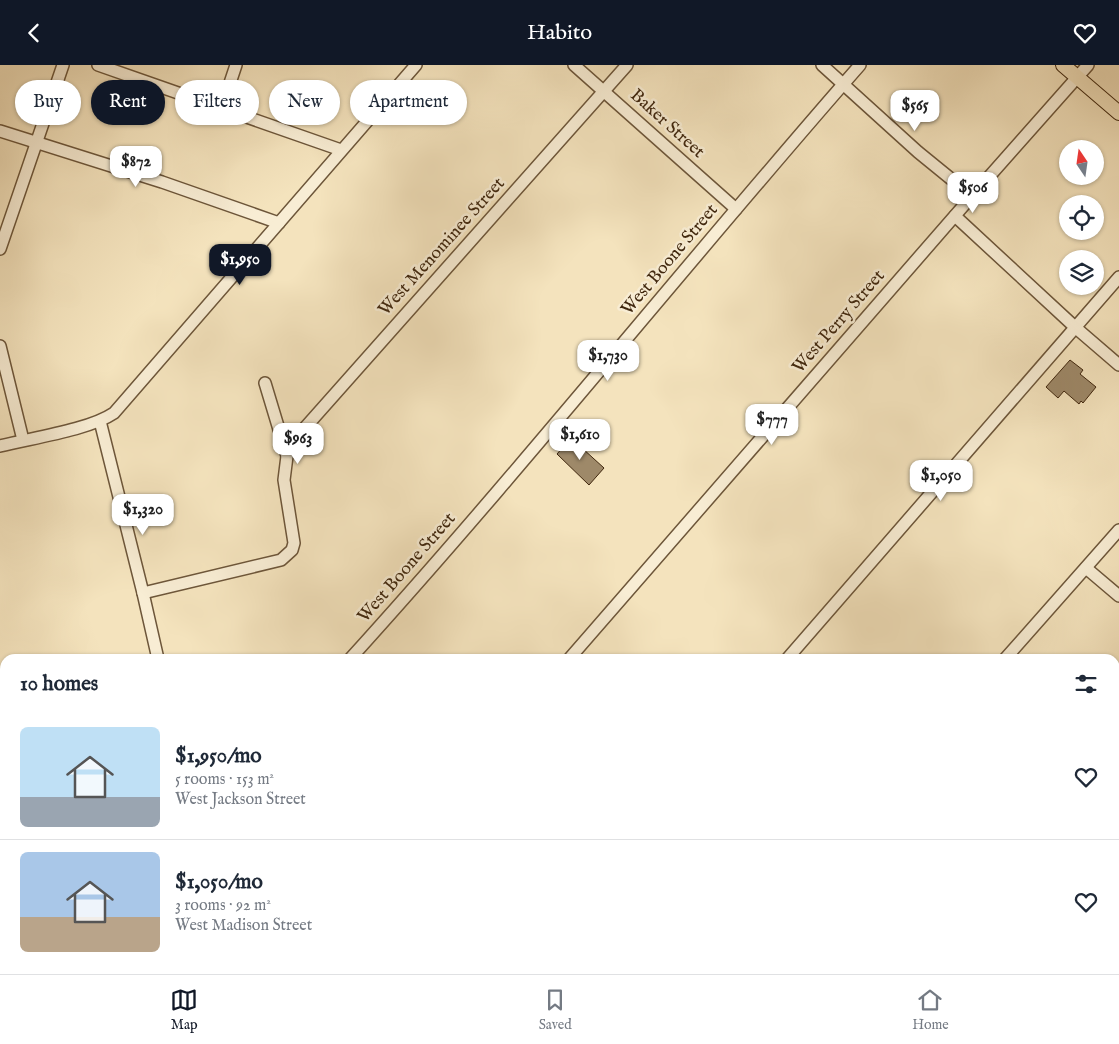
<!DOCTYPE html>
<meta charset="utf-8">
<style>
:root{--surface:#fff;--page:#f2f2f3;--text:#1f2937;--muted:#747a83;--line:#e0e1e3;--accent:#111827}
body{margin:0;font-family:"IM FELL English",serif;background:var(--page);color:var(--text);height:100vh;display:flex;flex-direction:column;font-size:19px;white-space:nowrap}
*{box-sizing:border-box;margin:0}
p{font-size:16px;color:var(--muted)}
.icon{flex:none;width:28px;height:28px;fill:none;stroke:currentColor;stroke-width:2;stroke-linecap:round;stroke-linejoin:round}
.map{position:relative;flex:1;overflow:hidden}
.drawer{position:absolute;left:0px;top:589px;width:1120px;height:321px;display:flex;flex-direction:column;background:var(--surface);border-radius:15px 15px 0 0;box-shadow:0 1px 4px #0004}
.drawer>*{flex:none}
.guide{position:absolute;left:15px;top:15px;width:500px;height:45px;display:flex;gap:10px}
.needle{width:32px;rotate:347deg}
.controls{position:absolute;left:1059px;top:75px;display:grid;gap:10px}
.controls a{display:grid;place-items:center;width:45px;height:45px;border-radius:50%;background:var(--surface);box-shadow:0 1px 4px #0004;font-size:25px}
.price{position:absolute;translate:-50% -42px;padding:0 11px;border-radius:10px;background:#fff;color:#222;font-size:16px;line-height:32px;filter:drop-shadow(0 1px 2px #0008)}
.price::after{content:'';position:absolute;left:50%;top:30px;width:15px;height:11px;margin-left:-8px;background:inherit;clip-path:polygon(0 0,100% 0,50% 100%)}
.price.selected{background:var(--accent);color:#fff}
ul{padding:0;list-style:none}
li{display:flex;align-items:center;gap:15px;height:125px;padding:0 20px}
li+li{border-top:1px solid var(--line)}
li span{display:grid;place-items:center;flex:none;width:140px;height:100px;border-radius:8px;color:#555}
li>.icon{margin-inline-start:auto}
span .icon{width:60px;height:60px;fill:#fffc;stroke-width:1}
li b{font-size:21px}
h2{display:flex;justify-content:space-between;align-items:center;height:60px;padding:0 20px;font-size:21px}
.tag{padding:0 18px;border-radius:22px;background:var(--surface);box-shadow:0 1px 4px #0004;font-size:18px;line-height:45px}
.tag.selected{background:var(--accent);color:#fff}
header{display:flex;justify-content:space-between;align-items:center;height:65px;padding:0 20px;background:var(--accent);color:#fff;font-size:22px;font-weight:600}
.tab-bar{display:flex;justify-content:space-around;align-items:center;height:70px;border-top:1px solid var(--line);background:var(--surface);font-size:14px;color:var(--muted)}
.tab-bar a{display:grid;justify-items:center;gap:2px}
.tab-bar .selected{color:var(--accent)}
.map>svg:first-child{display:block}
</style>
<header><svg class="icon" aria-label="back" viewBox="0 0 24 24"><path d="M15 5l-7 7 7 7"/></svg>Habito<svg class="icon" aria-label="heart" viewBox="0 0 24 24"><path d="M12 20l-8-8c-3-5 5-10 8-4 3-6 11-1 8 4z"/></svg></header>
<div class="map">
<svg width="1119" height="909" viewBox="0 0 1119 909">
<rect width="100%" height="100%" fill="#f4e3bd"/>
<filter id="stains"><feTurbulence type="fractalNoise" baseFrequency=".004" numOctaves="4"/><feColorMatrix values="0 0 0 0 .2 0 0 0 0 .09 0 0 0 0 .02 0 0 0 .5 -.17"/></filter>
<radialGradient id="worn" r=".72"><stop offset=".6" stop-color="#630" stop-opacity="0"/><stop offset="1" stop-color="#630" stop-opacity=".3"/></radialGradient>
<g fill="#9e8969" stroke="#40270e">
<polygon points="1070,295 1083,305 1080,309 1096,322 1083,338 1081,336 1079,339 1064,326 1058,333 1046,322"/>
<polygon points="571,373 604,403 589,420 557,389"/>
</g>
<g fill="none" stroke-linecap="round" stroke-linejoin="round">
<defs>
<g id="minor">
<polyline points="98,0 341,85"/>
<polyline points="574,0 736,144"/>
<polyline points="822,0 918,87 972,131"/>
<polyline points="222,42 236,0"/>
<polyline points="0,66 162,117 279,158"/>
<polyline points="955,151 1076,263 1119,300"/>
<polyline points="0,184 63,0"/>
<polyline points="0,281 23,375"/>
<polyline points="100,356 143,528 158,594"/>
<path d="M0,381c31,-8 89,-16 114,-33l302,-348"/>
<polyline points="287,391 292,379 303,365 627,0"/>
<polyline points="1086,503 1119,531"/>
<polyline points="143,528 281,495 292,485 294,478 284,415 287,391 265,318"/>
<path d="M350,594c175,-193 338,-398 510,-594"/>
<polyline points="569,594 972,131 1088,0"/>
<polyline points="787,594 1119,212"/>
<polyline points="1005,594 1119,465"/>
<polyline points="1115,768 1119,763"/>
<polyline points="0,773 5,772"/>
<polyline points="1115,848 1119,851"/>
<polyline points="146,905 147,909"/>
<polyline points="438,905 443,909"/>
<polyline points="978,905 983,909"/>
<polyline points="287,909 292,905"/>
<polyline points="510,909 514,905"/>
<polyline points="733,909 736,905"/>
<polyline points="993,909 996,905"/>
</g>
<polyline id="major" points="1063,0 1119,48"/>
</defs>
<use href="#minor" stroke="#6d563a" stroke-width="14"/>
<use href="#major" stroke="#40270e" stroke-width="16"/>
<use href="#minor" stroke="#f8edd4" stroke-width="11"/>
<use href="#major" stroke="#f4e3bd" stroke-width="14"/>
</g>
<g text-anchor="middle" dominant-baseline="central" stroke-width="5" stroke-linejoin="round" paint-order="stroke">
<g font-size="18" fill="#40270e" stroke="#f8edd4">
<text transform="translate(667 59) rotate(42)">Baker Street</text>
<text transform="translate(442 182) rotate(-48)">West Menominee Street</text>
<text transform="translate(670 195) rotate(-50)">West Boone Street</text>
<text transform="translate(839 257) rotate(-49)">West Perry Street</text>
<text transform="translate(407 503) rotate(-49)">West Boone Street</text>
</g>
</g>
<rect width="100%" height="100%" filter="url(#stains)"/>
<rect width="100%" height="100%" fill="url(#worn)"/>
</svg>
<div class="controls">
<a><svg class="needle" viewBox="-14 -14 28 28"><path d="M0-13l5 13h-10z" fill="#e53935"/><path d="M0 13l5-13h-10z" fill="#747a83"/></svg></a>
<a><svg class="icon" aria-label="locate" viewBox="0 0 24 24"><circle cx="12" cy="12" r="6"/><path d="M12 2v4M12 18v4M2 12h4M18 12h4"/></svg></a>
<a><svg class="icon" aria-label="layers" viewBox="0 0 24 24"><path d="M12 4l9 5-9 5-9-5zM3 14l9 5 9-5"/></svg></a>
</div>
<b class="price" style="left:915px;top:67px">$565</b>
<b class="price" style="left:136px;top:123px">$872</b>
<b class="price" style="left:973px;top:149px">$506</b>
<b class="price selected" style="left:240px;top:221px">$1,950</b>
<b class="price" style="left:608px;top:317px">$1,730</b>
<b class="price" style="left:772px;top:381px">$777</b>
<b class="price" style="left:580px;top:396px">$1,610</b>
<b class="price" style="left:298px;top:400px">$963</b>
<b class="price" style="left:941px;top:437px">$1,050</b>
<b class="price" style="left:143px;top:471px">$1,320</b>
<div class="guide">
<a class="tag">Buy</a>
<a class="tag selected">Rent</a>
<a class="tag">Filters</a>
<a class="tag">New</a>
<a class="tag">Apartment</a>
</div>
<section class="drawer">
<h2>10 homes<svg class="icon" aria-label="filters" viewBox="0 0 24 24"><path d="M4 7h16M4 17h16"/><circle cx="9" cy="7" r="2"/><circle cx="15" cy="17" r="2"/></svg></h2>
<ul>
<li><span style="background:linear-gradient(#bfe0f5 70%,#9aa5b1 0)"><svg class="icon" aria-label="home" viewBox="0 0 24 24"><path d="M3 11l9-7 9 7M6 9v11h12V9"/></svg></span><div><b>$1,950/mo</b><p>5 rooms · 153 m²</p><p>West Jackson Street</p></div><svg class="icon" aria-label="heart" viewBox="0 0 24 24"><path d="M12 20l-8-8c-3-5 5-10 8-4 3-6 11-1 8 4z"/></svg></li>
<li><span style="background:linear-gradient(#a9c7e8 65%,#b9a48a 0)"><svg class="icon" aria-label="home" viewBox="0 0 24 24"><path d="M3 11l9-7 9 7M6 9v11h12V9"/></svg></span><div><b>$1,050/mo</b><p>3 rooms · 92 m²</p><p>West Madison Street</p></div><svg class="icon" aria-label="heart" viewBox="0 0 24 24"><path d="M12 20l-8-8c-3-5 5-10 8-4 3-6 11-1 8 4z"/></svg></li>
</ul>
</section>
</div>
<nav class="tab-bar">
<a class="selected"><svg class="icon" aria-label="map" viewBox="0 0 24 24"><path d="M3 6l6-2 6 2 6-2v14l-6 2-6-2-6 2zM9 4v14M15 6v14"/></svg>Map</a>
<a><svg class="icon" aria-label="saved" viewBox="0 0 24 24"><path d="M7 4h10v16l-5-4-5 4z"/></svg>Saved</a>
<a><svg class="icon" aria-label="home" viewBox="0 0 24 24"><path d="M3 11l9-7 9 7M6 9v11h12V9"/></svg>Home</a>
</nav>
